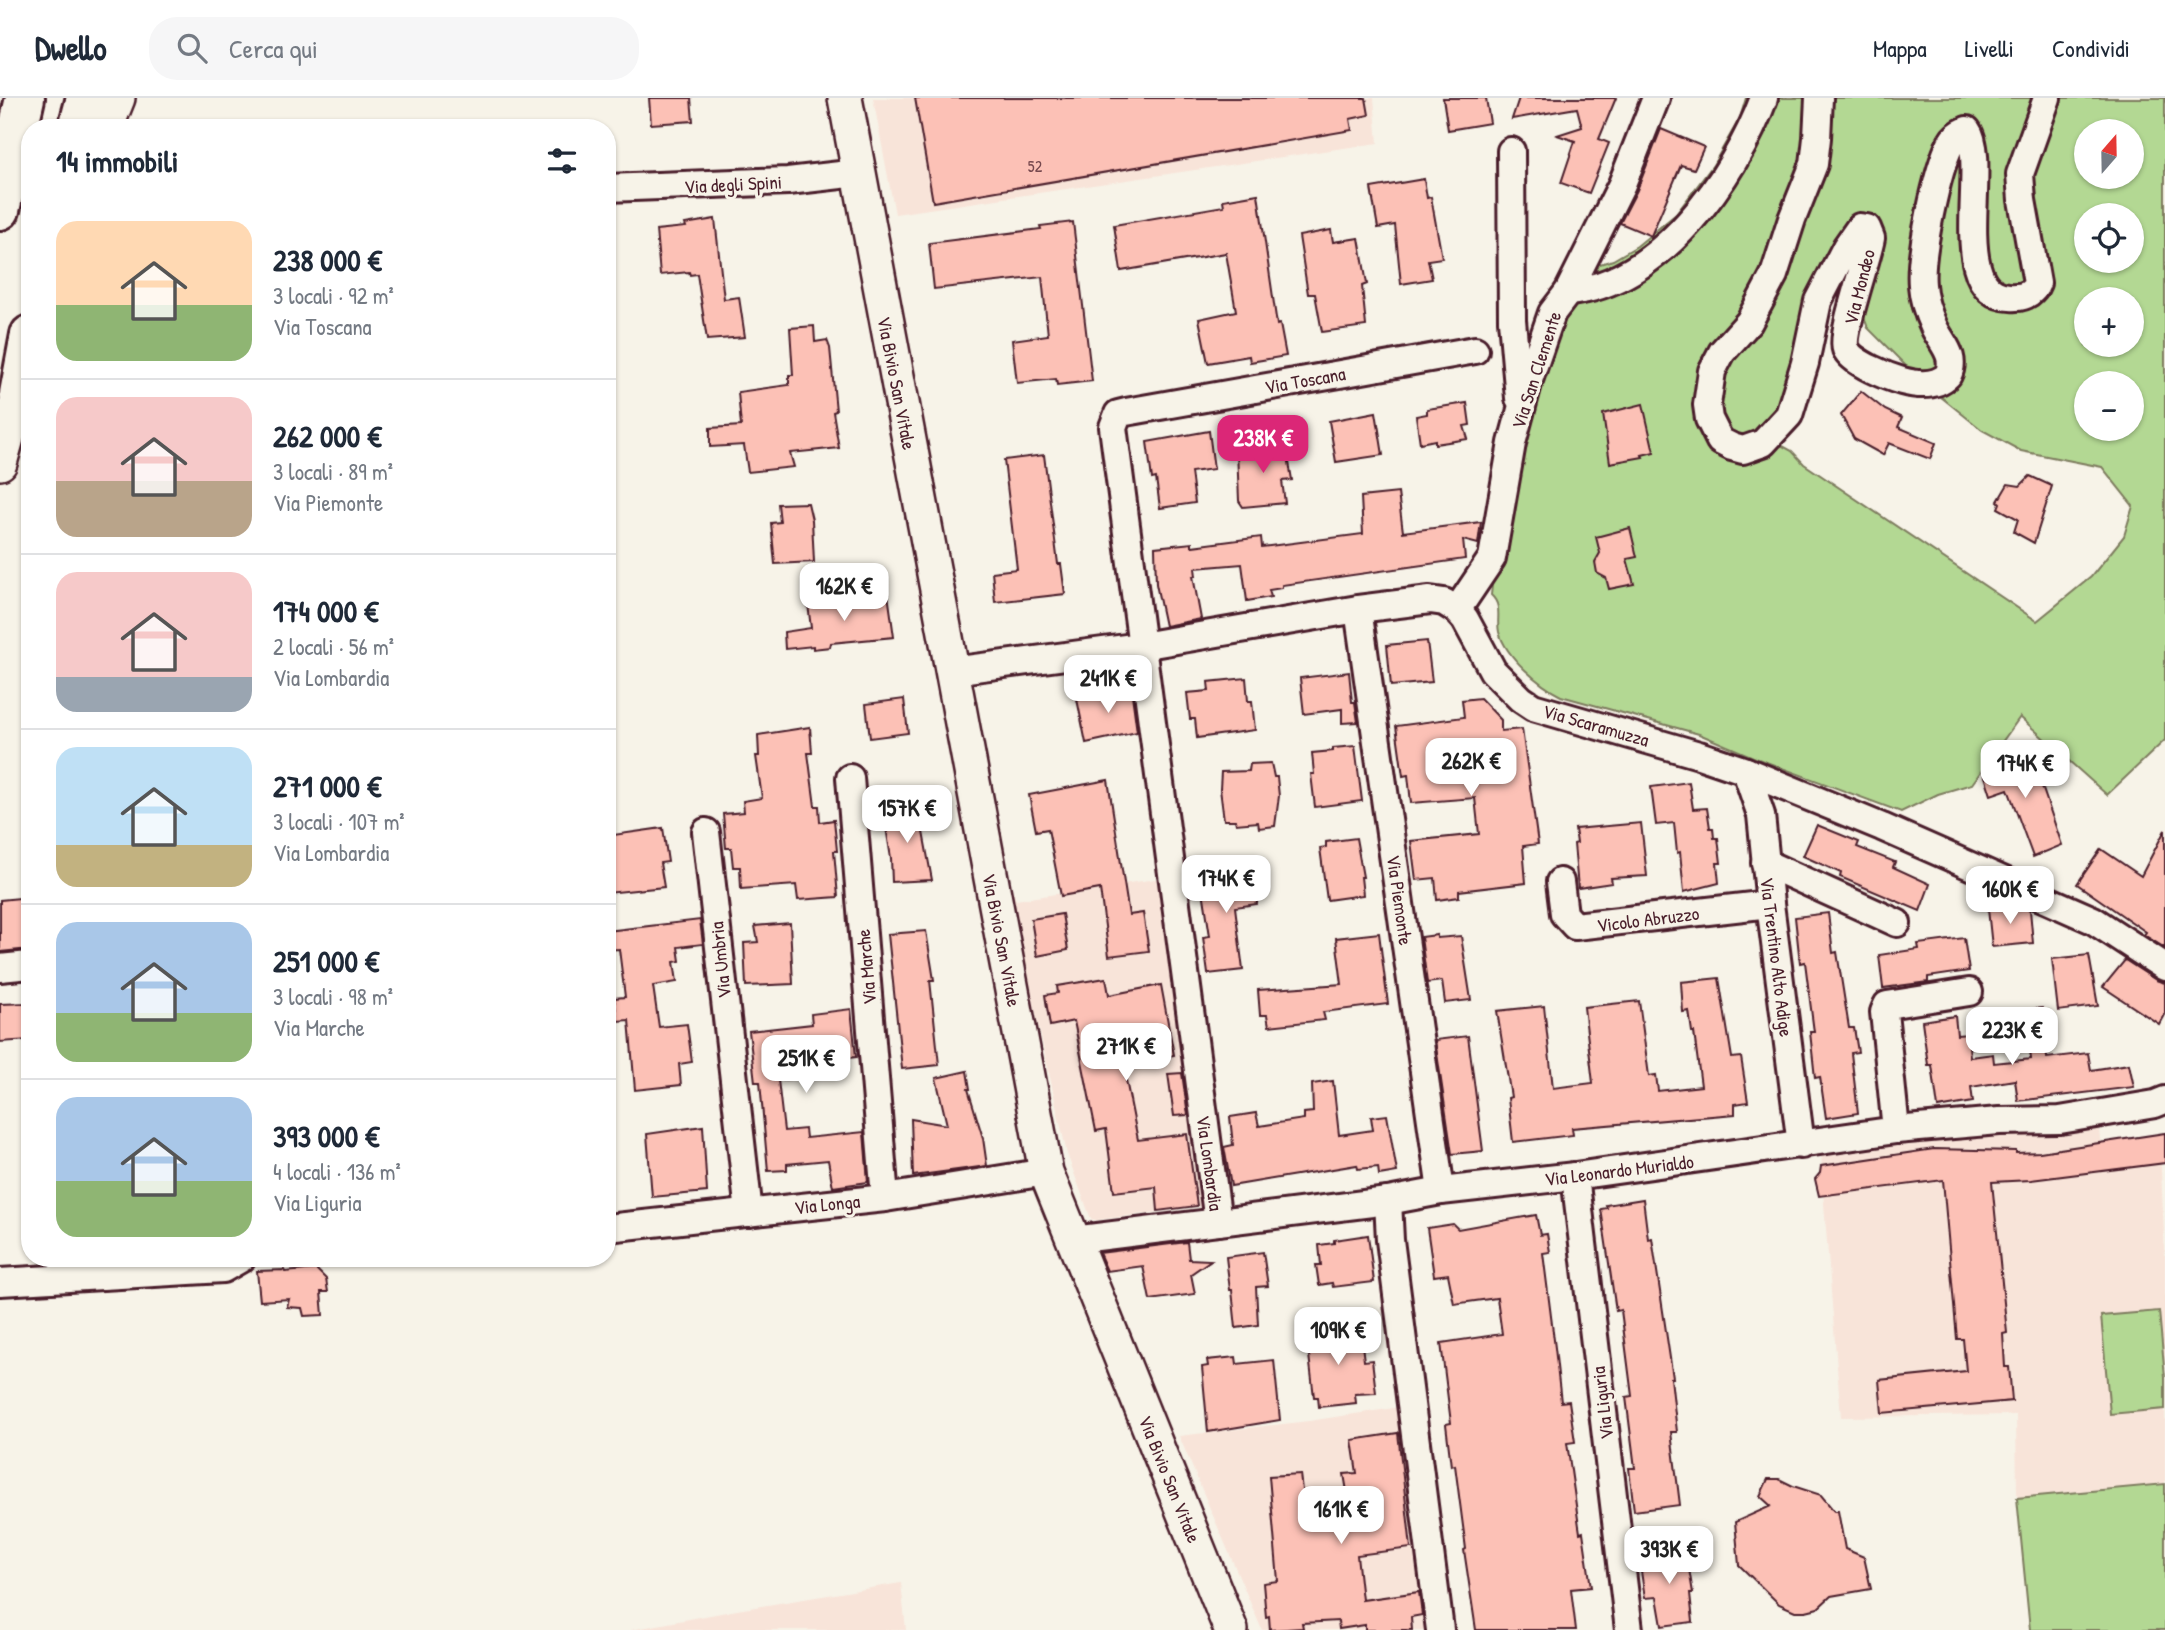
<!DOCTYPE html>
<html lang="it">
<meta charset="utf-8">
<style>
:root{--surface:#fff;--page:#f6f6f7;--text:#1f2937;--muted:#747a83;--line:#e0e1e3;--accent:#db2777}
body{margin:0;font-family:"Patrick Hand",sans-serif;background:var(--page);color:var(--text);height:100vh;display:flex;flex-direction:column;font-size:26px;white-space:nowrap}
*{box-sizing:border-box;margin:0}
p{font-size:23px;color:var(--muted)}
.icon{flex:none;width:38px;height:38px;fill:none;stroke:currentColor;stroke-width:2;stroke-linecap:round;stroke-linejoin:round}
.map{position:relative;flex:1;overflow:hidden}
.drawer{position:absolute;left:21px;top:21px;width:595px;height:1148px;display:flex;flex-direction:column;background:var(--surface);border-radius:28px;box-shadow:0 2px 5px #0004}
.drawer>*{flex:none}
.needle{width:46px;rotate:20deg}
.tools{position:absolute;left:2074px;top:21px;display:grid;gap:14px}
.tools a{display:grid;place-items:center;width:70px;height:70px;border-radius:50%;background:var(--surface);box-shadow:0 2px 5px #0004;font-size:35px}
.price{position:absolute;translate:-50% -60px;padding:0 16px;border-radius:14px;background:#fff;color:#222;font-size:23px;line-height:46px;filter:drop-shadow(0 2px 4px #0008)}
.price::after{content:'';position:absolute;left:50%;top:42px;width:21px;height:16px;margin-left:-10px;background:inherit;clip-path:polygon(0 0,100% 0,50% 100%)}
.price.current{background:var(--accent);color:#fff}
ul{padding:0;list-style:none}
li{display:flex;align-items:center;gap:21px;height:175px;padding:0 35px}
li+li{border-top:2px solid var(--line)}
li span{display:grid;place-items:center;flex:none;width:196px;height:140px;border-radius:21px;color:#555}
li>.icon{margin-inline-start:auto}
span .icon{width:84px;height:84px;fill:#fffc;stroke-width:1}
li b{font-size:30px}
h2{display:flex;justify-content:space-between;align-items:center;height:84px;padding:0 35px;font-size:30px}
header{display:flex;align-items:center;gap:42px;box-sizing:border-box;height:98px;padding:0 35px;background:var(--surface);border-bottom:2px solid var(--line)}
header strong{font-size:33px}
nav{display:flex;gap:38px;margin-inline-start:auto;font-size:24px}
.search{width:490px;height:63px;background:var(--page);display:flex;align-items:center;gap:18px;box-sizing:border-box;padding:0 24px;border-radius:28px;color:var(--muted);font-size:26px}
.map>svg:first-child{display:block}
</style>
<header>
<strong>Dwello</strong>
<div class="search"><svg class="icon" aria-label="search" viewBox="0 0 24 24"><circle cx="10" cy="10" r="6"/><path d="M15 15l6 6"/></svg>Cerca qui</div>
<nav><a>Mappa</a><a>Livelli</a><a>Condividi</a></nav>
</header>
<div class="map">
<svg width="2165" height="1532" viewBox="0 0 2165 1532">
<rect width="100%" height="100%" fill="#f7f3e8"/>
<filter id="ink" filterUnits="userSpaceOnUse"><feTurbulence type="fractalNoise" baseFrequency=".0143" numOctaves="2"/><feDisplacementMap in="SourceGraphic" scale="14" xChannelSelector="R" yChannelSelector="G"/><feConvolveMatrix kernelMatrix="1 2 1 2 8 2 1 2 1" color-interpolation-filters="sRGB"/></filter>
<g filter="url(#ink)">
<g fill="#f8e4d9">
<polygon points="873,0 1374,0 1378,45 895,116"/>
<polygon points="1169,779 1211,1107 1096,1122 1091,1121 1067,1056 1024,862 1012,790 1016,802"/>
<polygon points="1920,1030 2099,1032 2102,1058 2160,1050 2165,1158 2165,1386 2017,1400 2016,1317 1841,1319 1822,1081 1821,1041"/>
<polygon points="1407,1308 1435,1532 1262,1532 1179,1338 1309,1323"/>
<polygon points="901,1485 906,1532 631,1532 737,1512"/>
</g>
<g fill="#b3d893" stroke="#7e7c5f" stroke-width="2" fill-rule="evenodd">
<path d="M1746,0h419v642l-58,55 -87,-78 -48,67 -34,10 -37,18 -143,-53 -59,-25 -138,-38c-22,-11 -55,-39 -62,-64 -3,-13 4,-26 -8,-37l10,-94 48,-174 44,-61 20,-6 24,-14 39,-32 37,-49 27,-47zM2086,33h46v46h-46zM2086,117h46v46h-46zM1843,164l25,66 52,52 62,50 39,21 81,16 31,39 -9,30 -33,41 -54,44 -233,-157 -12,-13 -13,-7zM2086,201h46v46h-46zM2086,285h46v46h-46z"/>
<polygon points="2159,1213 2165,1279 2165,1311 2110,1316 2101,1218"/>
<polygon points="2165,1386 2165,1532 2030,1532 2017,1400"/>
</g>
<g fill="#fcc1b6" stroke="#4a1f2b" stroke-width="2">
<polygon points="649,0 691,0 693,23 651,26"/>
<polygon points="915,0 1366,0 1369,17 1350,21 1352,32 933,104"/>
<polygon points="1443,0 1486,0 1490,25 1448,32"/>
<polygon points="1519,0 1616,0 1599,41 1609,45 1589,95 1561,85 1575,43 1557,37 1582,29 1577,10 1512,21"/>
<polygon points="1661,31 1704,49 1694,71 1681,67 1651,138 1620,125 1637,92"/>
<polygon points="1424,81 1427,100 1431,99 1442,160 1428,162 1432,181 1401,186 1395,127 1378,130 1371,90"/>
<polygon points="1258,96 1277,227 1280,226 1286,258 1250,264 1249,258 1208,265 1199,221 1236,213 1226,155 1121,173 1114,127 1224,108 1223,102"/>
<polygon points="715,121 724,201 739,199 745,239 707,242 697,176 690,177 689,174 660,177 656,132 686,129 685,126"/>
<polygon points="1073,124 1092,283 1057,287 1056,281 1017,285 1012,242 1048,237 1042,179 934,191 929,145 1041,131 1040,128"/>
<polygon points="1331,132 1333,144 1359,140 1367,186 1362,188 1366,228 1322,234 1315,196 1308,196 1299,138"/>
<polygon points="814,228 815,244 827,242 830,250 836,313 833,314 839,350 790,355 794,369 748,374 744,347 710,349 710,330 741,328 738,294 789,287 789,277 793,277 790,230"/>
<polygon points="1861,293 1885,312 1902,320 1898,329 1936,345 1930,361 1889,345 1883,357 1854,341 1841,317"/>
<polygon points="1467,305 1470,327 1464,328 1468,341 1435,346 1435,342 1420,345 1416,318 1427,316 1427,311"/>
<polygon points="1643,306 1654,354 1642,357 1643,359 1610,365 1603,316"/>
<polygon points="1376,314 1383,357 1336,364 1329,323"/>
<polygon points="1209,333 1214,371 1191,374 1195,405 1160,410 1156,380 1152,381 1147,344"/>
<polygon points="1286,346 1292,382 1282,383 1285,405 1243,409 1239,403 1237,352"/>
<polygon points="1044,357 1058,466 1061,466 1065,496 995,504 992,474 1017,471 1004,362"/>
<polygon points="2030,378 2052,388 2034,445 2014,434 2018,421 1998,410 2000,405 1998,403 2008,386 2020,388"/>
<polygon points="1398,395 1403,434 1481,424 1478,446 1463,442 1465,461 1282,487 1282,490 1269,492 1271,499 1247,503 1242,466 1195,470 1196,478 1193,478 1201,521 1165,528 1156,486 1155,449 1192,445 1192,448 1261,439 1262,449 1363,436 1361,399"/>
<polygon points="808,405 812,422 814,464 775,466 771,425 780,424 778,406"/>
<polygon points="1630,430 1637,459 1627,461 1634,486 1609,491 1606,480 1597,475 1595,464 1600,455 1596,439"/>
<polygon points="888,496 894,539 831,545 830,549 813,551 813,548 785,551 784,534 811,530 808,506"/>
<polygon points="1427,543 1432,584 1391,588 1387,547"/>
<polygon points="1349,574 1352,604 1355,604 1358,624 1342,625 1342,611 1304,616 1300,580"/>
<polygon points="1246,580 1248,603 1252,603 1255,632 1197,640 1195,621 1190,621 1187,595 1209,593 1208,584"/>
<polygon points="1131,589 1137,634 1086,645 1077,601"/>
<polygon points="1480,600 1501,622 1501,633 1522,631 1538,746 1523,748 1526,785 1459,793 1459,799 1437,802 1435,780 1416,782 1411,743 1479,736 1475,700 1411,705 1408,677 1403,678 1396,628 1464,619 1462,602"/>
<polygon points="904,601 908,635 870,640 866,606"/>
<polygon points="810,629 812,655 808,655 815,708 819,708 820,724 834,722 837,753 834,753 838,799 798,802 796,787 741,791 740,769 733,769 731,750 726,750 723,716 744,714 743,703 762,700 756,658 759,658 758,637"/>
<polygon points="1355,648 1362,703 1315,709 1311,676 1314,676 1312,655 1333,653 1333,650"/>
<polygon points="1993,655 2012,665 2032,659 2062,747 2033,759 2008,691 1991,697 1983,672"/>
<polygon points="1271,665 1274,679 1277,679 1279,698 1275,728 1259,730 1258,724 1236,726 1235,722 1224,722 1220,691 1221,674 1249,673 1250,666"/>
<polygon points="1108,682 1129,817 1143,815 1149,853 1109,858 1100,791 1061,798 1048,731 1036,733 1029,697"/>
<polygon points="1689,684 1693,711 1707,710 1710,730 1713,730 1714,740 1718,740 1721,765 1717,765 1719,785 1684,794 1680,754 1677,755 1674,725 1656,727 1651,689"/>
<polygon points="921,708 923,734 932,782 892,784 891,760 883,711"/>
<polygon points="1641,725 1647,778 1611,780 1612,785 1578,790 1574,746 1577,745 1575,731"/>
<polygon points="1817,727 1859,744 1857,749 1895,764 1893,769 1930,786 1920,813 1840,779 1841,775 1803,758"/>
<polygon points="663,730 668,764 660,765 664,789 607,795 607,773 610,773 608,754 613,752 613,737"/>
<polygon points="2165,732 2165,850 2144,837 2146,834 2077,786 2101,751 2141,778"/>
<polygon points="1356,740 1363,779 1361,779 1363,797 1327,802 1320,750 1326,749 1326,744"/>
<polygon points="1233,769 1256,770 1257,806 1235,809 1243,872 1208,876 1203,839 1210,838 1200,773"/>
<polygon points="30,799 30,851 0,854 0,802"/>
<polygon points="2020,807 2030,812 2033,845 1992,849 1988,811"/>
<polygon points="1828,815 1833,855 1837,854 1849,930 1854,930 1858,954 1851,955 1858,1015 1826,1020 1820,979 1815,980 1810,934 1814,934 1805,864 1800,865 1795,819"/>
<polygon points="1062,816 1068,852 1037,858 1031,821"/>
<polygon points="700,822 703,846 678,849 680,863 674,864 677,884 653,888 659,929 687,926 692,964 679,966 681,987 635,992 629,922 617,923 614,900 625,899 619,851 607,852 607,833"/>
<polygon points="790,825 793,886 746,888 744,845 758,844 755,828"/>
<polygon points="926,833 934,882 930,882 939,967 902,971 888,836"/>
<polygon points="1379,835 1388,906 1323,914 1325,922 1269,928 1267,917 1260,917 1258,892 1342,886 1336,840"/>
<polygon points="1437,837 1437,840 1461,838 1471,902 1445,905 1442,883 1427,885 1421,839"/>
<polygon points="1964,840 1969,873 1928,879 1928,884 1883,890 1879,857 1919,851 1918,846"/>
<polygon points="2089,857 2098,908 2058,913 2052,861"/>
<polygon points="2125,862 2156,882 2165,885 2165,915 2159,926 2103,889"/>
<polygon points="1106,880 1109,897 1161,887 1174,957 1123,967 1138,1042 1187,1036 1197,1108 1158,1113 1156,1089 1114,1094 1106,1031 1096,1033 1074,923 1050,928 1045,897 1058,895 1057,888"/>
<polygon points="1719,880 1732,960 1741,959 1748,1004 1735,1006 1735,1016 1572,1030 1573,1037 1513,1044 1508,1000 1511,999 1497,913 1544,908 1553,990 1593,985 1584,909 1639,903 1649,978 1656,977 1658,993 1701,988 1694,934 1692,934 1689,913 1683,914 1681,884"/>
<polygon points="30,905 30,942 0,944 0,906"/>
<polygon points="2042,910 2047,960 2088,955 2091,972 2129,966 2134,989 2018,1003 2015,982 1971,989 1973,1004 1938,1010 1932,967 1928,967 1922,923 1955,918 1957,937 1968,936 1970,959 1993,956 1994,965 2031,961 2025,912"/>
<polygon points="851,911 856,959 789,966 790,981 778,982 784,1033 805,1031 806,1040 864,1034 868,1084 833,1089 828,1062 787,1066 787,1072 768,1073 760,984 755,984 749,933 812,926 811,916"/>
<polygon points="1468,938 1483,1053 1452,1056 1435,942"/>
<polygon points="967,973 970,991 968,991 983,1040 987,1068 913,1078 911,1021 947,1027 936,980"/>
<polygon points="1182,975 1188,1017 1174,1018 1168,976"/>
<polygon points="1333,983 1339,1037 1373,1032 1371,1019 1387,1017 1397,1074 1379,1077 1378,1069 1358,1071 1357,1067 1231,1088 1224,1049 1233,1047 1230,1019 1256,1015 1259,1028 1304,1021 1304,1015 1313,1014 1312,986"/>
<polygon points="703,1028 707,1094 652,1099 647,1036"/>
<polygon points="2165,1035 2165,1065 2031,1082 1992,1084 2007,1235 2003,1236 2005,1269 2009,1269 2012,1303 1882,1315 1879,1282 1966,1273 1963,1241 1957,1241 1943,1082 1819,1098 1815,1081 1820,1075 1821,1068 1934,1051 2016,1053 2016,1055 2040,1054"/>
<polygon points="1643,1101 1648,1141 1652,1140 1673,1280 1671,1280 1677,1334 1671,1334 1680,1407 1634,1413 1629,1370 1635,1370 1626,1299 1632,1298 1621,1212 1616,1213 1601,1111 1607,1110 1606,1107"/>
<polygon points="1536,1117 1540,1137 1547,1136 1550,1154 1543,1155 1555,1250 1561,1304 1569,1303 1575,1344 1567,1345 1580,1435 1583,1434 1591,1489 1571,1491 1576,1532 1476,1532 1464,1452 1466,1451 1455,1367 1451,1368 1446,1326 1451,1325 1441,1245 1502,1236 1497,1200 1454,1206 1448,1176 1434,1178 1427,1130 1453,1126 1458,1131"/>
<polygon points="1368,1137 1374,1184 1333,1189 1332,1185 1319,1187 1316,1167 1321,1167 1319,1147 1334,1145 1334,1142"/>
<polygon points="1187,1144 1189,1161 1211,1162 1191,1176 1195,1196 1150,1202 1143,1168 1107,1173 1099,1155"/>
<polygon points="1263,1154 1268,1188 1256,1189 1258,1227 1236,1230 1232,1192 1230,1192 1226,1159"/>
<polygon points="316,1171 326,1181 328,1194 321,1194 323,1217 304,1218 302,1210 287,1209 289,1201 260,1203 257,1173 284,1172 285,1174"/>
<polygon points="1341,1229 1342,1241 1361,1239 1364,1263 1372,1262 1376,1295 1355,1296 1356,1305 1319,1309 1318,1299 1314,1299 1306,1232"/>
<polygon points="1236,1259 1237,1266 1274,1262 1280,1322 1208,1334 1202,1269 1208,1268 1207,1262"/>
<polygon points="1398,1335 1411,1450 1357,1457 1362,1502 1419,1494 1422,1517 1411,1519 1412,1532 1365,1532 1365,1527 1339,1531 1338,1523 1302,1525 1303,1530 1270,1532 1269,1518 1266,1519 1263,1485 1278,1483 1269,1378 1300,1376 1305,1416 1350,1411 1344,1376 1357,1375 1352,1342"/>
<polygon points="1768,1381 1779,1381 1793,1388 1821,1397 1834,1413 1838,1413 1845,1451 1864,1459 1871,1491 1831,1498 1818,1510 1806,1513 1795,1513 1779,1506 1739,1467 1735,1424 1771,1408 1760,1398"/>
<polygon points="1686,1453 1693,1495 1690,1495 1693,1524 1662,1528 1657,1499 1645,1500 1639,1460"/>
</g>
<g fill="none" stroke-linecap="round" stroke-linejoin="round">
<defs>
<g id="minor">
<path d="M1819,0l-2,40 -3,26 -22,55 -18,56 -25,47 -27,30 -10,19 -5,34 2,14 11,22 12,6 11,3 20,-7 26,-28 16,-52 13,-62 28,-54 14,-20 7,1 4,10c-3,20 -31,96 -25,111 6,14 42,28 56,32 15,4 34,6 46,-6 9,-19 -6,-31 -14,-48 -6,-13 -11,-28 -12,-42 -3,-29 15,-115 29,-142 3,-6 9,-10 16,-13 24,33 -24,172 49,167 10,0 18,-6 21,-14l-15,-83 -2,-26 27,-76"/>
<polyline points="1511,53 1512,222 1519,300"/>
<polyline points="607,90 788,83 858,75"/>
<path d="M1568,194c91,-7 167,-115 196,-194"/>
<polyline points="1358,511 1441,1093"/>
<polyline points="1457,512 1492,460 1512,345 1529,282 1552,215 1568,194 1622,86 1656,0"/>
<polyline points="952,573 1141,548 1358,511 1430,502 1444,504 1457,512 1465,521 1493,573 1521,601 1533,609 1699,657 1746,673 1882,729 2093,822 2165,869"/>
<polyline points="1746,673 1761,717 1770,806 1801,1047"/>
<polyline points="850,680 885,1100"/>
<polyline points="706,734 749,1115"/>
<polyline points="1765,765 1897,825"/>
<polyline points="1560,784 1564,816 1575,828 1770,806"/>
<polyline points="0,870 30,867"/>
<polyline points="1896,1032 1884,914 1887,907 1969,894"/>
<polyline points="1575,1078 1629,1532"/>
<polyline points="1388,1103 1390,1142 1440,1532"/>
<polyline points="1218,1124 1113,329 1118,316 1126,314 1475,252"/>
<polyline points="607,1130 885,1100 1046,1074"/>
<polyline points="1073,1142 1388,1103 1441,1093 1575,1078 1896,1032 1999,1023 2060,1022 2155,1006 2165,1002"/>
<polyline points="0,1184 223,1171 242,1160"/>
</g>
<g id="major">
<polyline points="845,0 1046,1074 1231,1532"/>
<polyline points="106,30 118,0"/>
<polyline points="0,365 26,272"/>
</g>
<g id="highway">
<polyline points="78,30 86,0"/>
<polyline points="0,112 25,0"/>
<polyline points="19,296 30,237"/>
</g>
</defs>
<use href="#minor" stroke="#4a1f2b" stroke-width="32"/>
<use href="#major" stroke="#4a1f2b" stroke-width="38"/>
<use href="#highway" stroke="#4a1f2b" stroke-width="44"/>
<use href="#minor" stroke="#f7f3e8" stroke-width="26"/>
<use href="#major" stroke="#f7f3e8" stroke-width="33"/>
<use href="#highway" stroke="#f7f3e8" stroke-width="38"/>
</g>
</g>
<g text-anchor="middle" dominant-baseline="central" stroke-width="6" stroke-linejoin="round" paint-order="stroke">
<g font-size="16" fill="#76484e">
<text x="1035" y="68">52</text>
</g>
<g font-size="19" fill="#4a1f2b" stroke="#f7f3e8">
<text transform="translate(733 86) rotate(-3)">Via degli Spini</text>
<text transform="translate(1859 189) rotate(-76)">Via Mondeo</text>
<text transform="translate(1536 272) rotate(-72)">Via San Clemente</text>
<text transform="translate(1305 282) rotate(-10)">Via Toscana</text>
<text transform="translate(897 285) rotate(79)">Via Bivio San Vitale</text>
<text transform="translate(1596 627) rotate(16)">Via Scaramuzza</text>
<text transform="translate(1400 802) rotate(82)">Via Piemonte</text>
<text transform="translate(1648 821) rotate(-7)">Vicolo Abruzzo</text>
<text transform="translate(1002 842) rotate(79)">Via Bivio San Vitale</text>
<text transform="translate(1777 859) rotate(83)">Via Trentino Alto Adige</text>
<text transform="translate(720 862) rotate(-96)">Via Umbria</text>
<text transform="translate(866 869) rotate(-95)">Via Marche</text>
<text transform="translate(1210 1065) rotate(82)">Via Lombardia</text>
<text transform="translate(1619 1072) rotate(-7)">Via Leonardo Murialdo</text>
<text transform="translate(827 1106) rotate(-6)">Via Longa</text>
<text transform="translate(1602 1305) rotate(-97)">Via Liguria</text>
<text transform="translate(1170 1381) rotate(68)">Via Bivio San Vitale</text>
</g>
</g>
</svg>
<div class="tools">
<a><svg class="needle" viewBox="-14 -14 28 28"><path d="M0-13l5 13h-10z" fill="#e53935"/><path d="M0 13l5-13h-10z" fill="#747a83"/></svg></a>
<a><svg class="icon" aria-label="locate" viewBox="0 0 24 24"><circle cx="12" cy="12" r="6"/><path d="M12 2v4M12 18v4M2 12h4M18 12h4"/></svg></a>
<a>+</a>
<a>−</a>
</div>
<b class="price current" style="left:1263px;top:377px">238K €</b>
<b class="price" style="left:844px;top:525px">162K €</b>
<b class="price" style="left:1108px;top:617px">241K €</b>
<b class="price" style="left:1471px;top:700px">262K €</b>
<b class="price" style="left:2025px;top:702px">174K €</b>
<b class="price" style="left:907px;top:747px">157K €</b>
<b class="price" style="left:1226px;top:817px">174K €</b>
<b class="price" style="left:2010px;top:828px">160K €</b>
<b class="price" style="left:2012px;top:969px">223K €</b>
<b class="price" style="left:1126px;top:985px">271K €</b>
<b class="price" style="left:806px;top:997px">251K €</b>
<b class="price" style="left:1338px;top:1269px">109K €</b>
<b class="price" style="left:1341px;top:1448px">161K €</b>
<b class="price" style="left:1669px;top:1488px">393K €</b>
<section class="drawer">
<h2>14 immobili<svg class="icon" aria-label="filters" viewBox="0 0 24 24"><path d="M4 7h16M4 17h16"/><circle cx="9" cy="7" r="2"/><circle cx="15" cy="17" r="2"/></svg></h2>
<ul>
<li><span style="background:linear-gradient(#ffd9b3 60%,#8fb573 0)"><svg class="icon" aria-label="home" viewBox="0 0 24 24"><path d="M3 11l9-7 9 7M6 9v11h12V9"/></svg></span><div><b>238 000 €</b><p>3 locali · 92 m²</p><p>Via Toscana</p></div></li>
<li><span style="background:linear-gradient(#f6c9c9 60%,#b9a48a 0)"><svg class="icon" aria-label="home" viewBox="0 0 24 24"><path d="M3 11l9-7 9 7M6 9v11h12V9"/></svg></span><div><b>262 000 €</b><p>3 locali · 89 m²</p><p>Via Piemonte</p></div></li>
<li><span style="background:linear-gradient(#f6c9c9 75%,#9aa5b1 0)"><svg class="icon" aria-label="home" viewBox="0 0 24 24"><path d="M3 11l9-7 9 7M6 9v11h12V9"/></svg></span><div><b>174 000 €</b><p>2 locali · 56 m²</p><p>Via Lombardia</p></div></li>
<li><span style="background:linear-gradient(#bfe0f5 70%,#c2b280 0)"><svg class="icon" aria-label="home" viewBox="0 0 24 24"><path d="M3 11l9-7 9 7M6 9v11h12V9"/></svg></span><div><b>271 000 €</b><p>3 locali · 107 m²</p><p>Via Lombardia</p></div></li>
<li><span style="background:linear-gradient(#a9c7e8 65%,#8fb573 0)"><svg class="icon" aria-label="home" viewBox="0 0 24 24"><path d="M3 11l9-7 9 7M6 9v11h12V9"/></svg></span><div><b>251 000 €</b><p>3 locali · 98 m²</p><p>Via Marche</p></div></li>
<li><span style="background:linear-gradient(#a9c7e8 60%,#8fb573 0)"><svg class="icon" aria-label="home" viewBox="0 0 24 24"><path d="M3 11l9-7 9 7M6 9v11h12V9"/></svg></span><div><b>393 000 €</b><p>4 locali · 136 m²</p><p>Via Liguria</p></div></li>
</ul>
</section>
</div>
